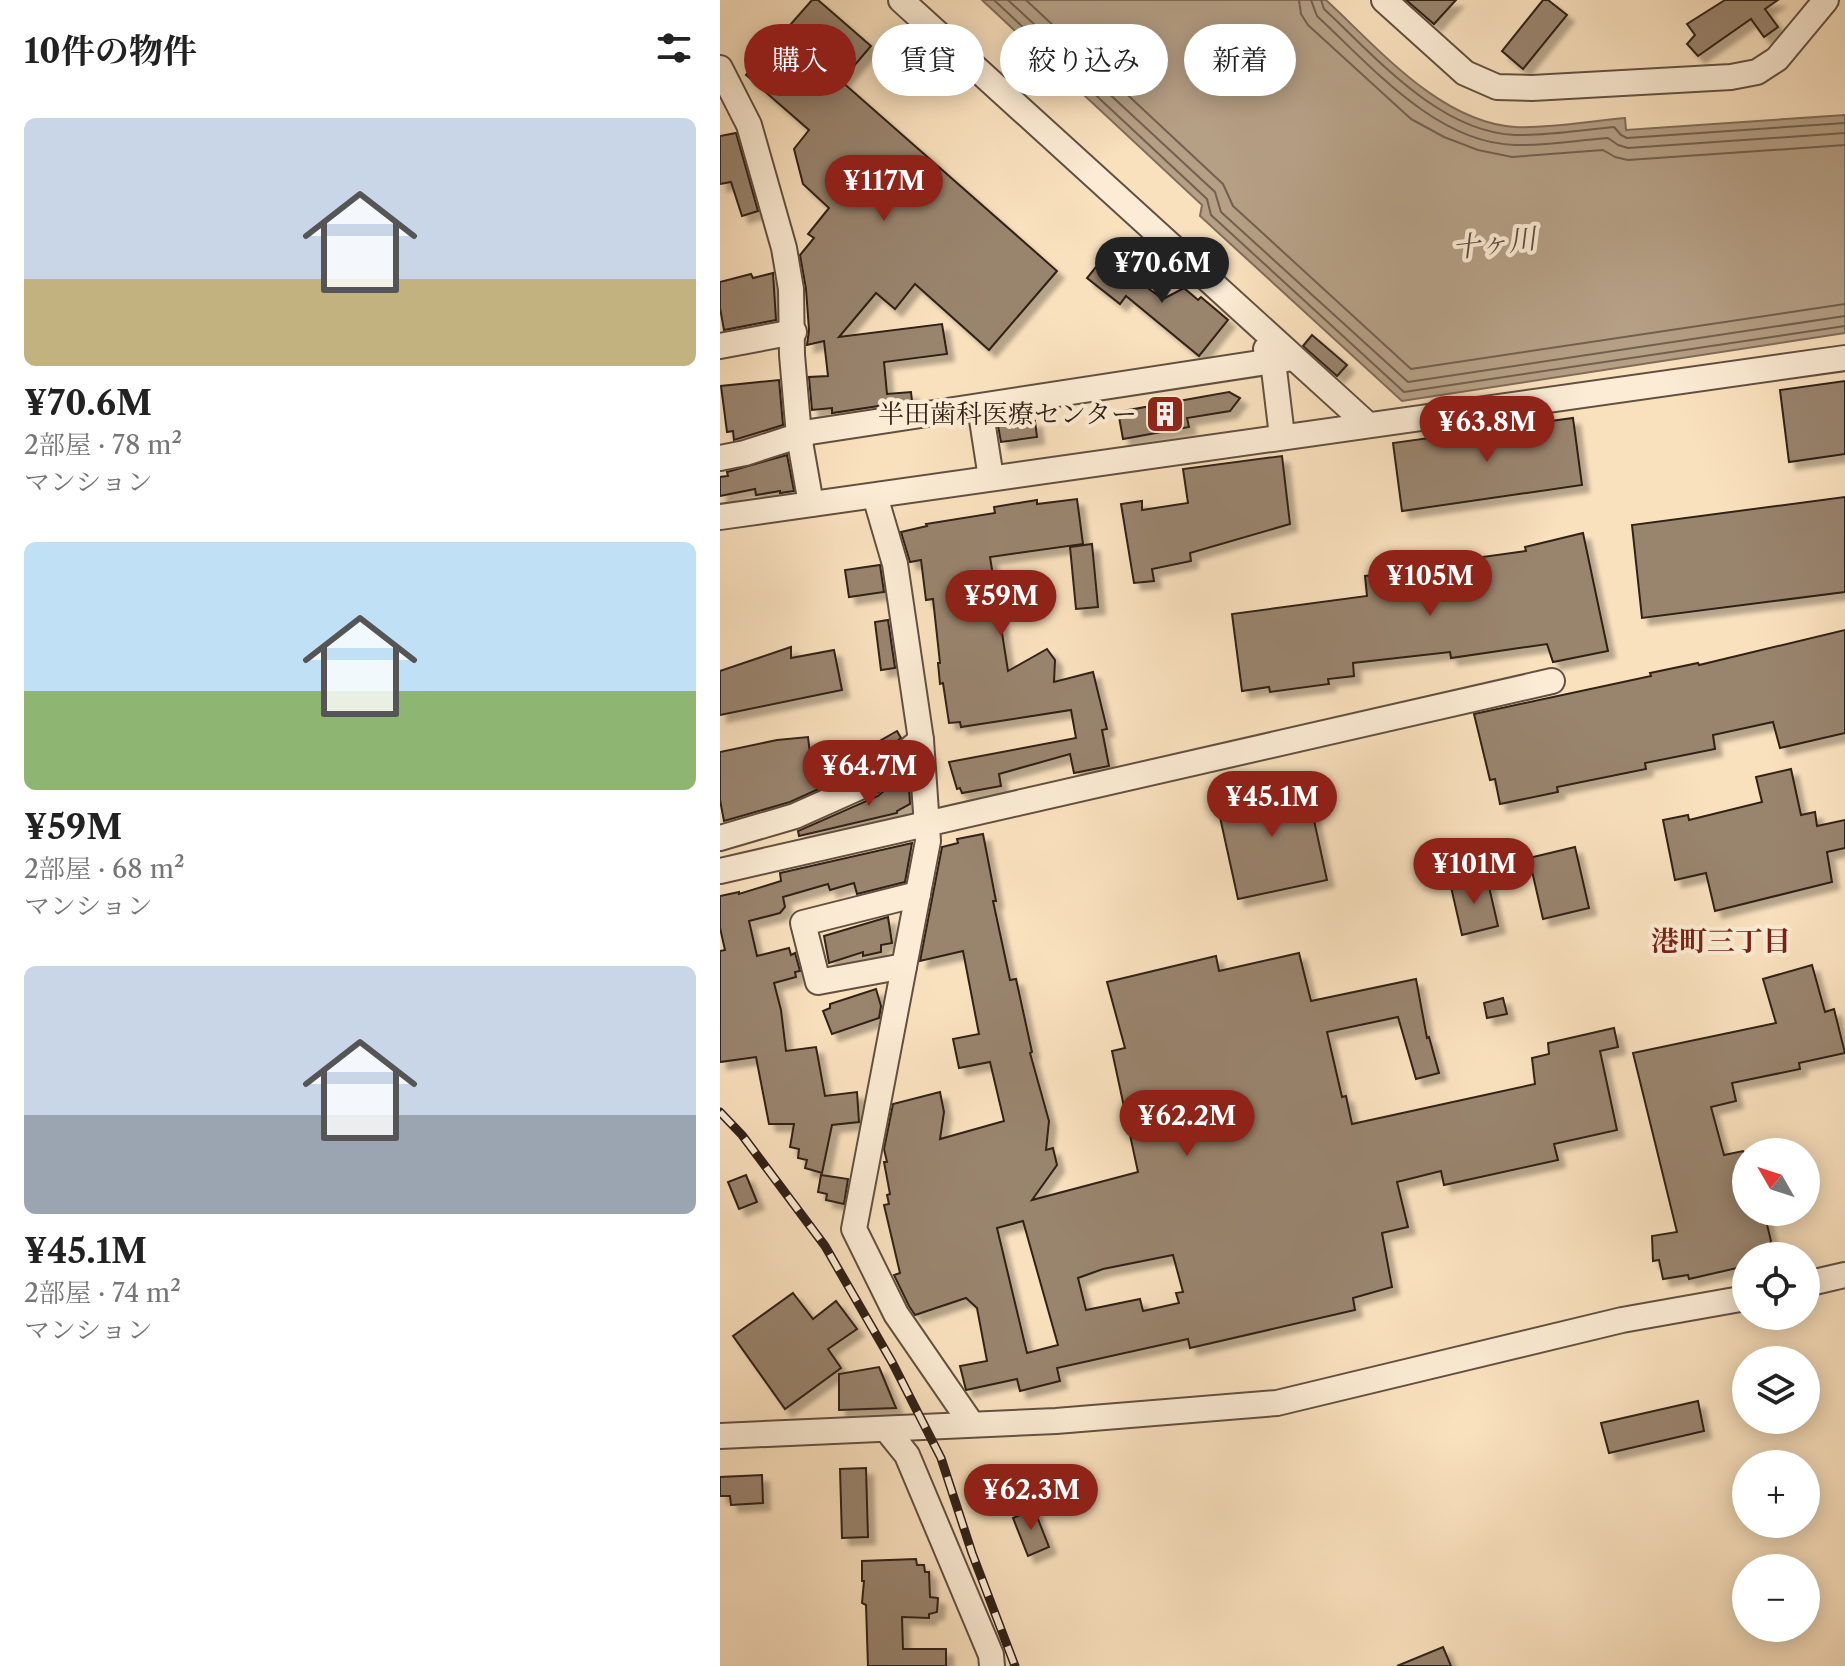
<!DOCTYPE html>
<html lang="ja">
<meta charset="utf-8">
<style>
:root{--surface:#fff;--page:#f6f6f6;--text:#222;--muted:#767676;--accent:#8f2418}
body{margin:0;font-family:"Libre Caslon Text","Noto Serif JP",serif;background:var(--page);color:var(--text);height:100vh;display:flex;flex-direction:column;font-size:30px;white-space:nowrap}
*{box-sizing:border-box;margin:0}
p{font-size:26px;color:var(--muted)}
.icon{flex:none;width:44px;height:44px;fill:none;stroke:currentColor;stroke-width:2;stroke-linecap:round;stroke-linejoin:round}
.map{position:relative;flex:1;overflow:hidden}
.sheet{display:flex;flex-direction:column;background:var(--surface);width:720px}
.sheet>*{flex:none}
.guide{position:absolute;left:24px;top:24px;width:760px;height:72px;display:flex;gap:16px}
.needle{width:52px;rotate:309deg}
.controls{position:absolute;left:1012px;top:1138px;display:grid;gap:16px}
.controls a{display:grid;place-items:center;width:88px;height:88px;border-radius:50%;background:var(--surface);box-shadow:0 4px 20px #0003;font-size:40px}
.price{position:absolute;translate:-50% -68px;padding:0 18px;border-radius:28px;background:var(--accent);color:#fff;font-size:26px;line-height:52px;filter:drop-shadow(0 2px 4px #0008)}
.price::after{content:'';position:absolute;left:50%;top:48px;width:24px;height:18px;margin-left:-12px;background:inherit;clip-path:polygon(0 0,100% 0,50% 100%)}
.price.current{background:#222;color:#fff}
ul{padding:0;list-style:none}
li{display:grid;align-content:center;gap:16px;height:424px;padding:0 24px}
li span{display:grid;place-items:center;height:248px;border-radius:12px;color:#555}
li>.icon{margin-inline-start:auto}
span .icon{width:144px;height:144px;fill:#fffc;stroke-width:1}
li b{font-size:34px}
h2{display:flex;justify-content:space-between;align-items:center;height:96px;padding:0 24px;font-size:34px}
.tag{padding:0 28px;border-radius:36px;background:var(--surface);box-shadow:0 4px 20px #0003;font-size:28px;line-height:72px}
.tag.current{background:var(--accent);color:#fff}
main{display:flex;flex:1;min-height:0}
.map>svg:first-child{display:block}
</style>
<main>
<section class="sheet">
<h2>10件の物件<svg class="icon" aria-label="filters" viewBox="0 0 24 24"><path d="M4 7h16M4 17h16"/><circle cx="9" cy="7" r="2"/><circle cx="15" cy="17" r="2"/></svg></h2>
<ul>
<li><span style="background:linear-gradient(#c9d6e8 65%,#c2b280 0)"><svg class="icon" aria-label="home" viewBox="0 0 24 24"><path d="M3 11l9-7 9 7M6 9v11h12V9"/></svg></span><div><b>¥70.6M</b><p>2部屋 · 78 m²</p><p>マンション</p></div></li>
<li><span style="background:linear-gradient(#bfe0f5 60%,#8fb573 0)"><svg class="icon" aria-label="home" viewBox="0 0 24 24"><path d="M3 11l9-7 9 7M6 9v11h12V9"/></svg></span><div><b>¥59M</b><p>2部屋 · 68 m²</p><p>マンション</p></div></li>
<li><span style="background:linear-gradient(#c9d6e8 60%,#9aa5b1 0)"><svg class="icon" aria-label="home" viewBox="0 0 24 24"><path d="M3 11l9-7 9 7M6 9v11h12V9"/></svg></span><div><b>¥45.1M</b><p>2部屋 · 74 m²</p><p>マンション</p></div></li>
</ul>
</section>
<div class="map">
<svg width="1125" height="1666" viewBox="0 0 1125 1666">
<defs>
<filter id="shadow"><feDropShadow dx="7" dy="7" stdDeviation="2" flood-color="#0004"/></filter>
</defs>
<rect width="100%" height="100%" fill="#fae1be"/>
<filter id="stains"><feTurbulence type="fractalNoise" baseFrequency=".0025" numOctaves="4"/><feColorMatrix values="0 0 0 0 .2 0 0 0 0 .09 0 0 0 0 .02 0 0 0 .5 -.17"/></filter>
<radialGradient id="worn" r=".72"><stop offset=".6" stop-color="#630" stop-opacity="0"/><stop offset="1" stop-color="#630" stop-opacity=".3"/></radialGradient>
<path fill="#b59f85" stroke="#806c59" stroke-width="2" d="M262,0h344c52,48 114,122 189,127 31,2 77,-6 110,-9l1,12 219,-15v218l-443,68 -202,-185 2,-11z"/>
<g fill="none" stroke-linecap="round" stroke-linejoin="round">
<g stroke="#72604e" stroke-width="2">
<polyline points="274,0 487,199 491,215 684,392 1125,326"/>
<polyline points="288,0 495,192 501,212 688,382 1125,316"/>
<polyline points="306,0 503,184 513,206 691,369 1125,304"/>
<polyline points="579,0 581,14 588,25 691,119 724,137 758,150 792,157 883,150 895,157 908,160 1125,145"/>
<path d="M591,0l6,16c54,50 119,127 198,129 31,1 63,-5 93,-7l10,7 10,3 217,-15"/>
<path d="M601,0l3,9c52,48 115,123 191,126 32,1 67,-5 99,-8l7,8 6,3 218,-15"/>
</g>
</g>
<g fill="#99846e" stroke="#302017" stroke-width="2" fill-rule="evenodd" filter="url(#shadow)">
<polygon points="92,0 98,0 151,46 121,81 337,271 269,350 195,284 175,309 156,293 119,337 222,324 227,354 164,362 167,394 191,392 192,401 112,413 112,408 92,410 89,377 108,376 104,341 87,345 89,330 86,289 80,255 94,238 88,234 109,208 83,184 74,149 89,130 26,75"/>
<polygon points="686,0 736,0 714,24"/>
<polygon points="823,0 828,0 847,15 803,69 782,51"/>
<polygon points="1005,0 1058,0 1045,9 1058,27 1044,37 1031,19 978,56 967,44 975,35 967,24"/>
<polygon points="16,133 38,211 22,216 11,182 0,184 0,136"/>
<polygon points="388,252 420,278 418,281 443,299 464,288 478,300 481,297 508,320 479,356 406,296 400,304 367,278"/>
<polygon points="53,273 56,320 4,330 0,308 0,282 31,274 33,278"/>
<polygon points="592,335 627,365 617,376 583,346"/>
<polygon points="59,380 63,425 14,440 13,431 7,432 1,386"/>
<polygon points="1125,381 1125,454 1069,462 1060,390"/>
<polygon points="509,392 520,398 510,411 467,418 469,427 403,439 399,417 403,411"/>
<polygon points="853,418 862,485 682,511 673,443"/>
<polygon points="315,421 317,437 281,442 278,426"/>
<polygon points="67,455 74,491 60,493 60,491 36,495 35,489 0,496 0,477 8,476 7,472"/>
<polygon points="562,456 570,524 470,553 471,561 432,569 434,581 414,583 401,504 422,501 422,510 468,503 463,469"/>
<polygon points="1125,497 1125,592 922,618 912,525"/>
<polygon points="357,499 363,544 270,557 288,671 327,649 335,660 334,682 373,672 387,729 382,730 389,766 354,773 350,754 279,774 281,786 242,793 240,788 237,789 229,762 356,738 351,710 241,727 240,722 229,723 223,683 220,684 218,663 220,663 213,599 206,600 201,560 190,562 181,532 207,526 206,524 275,513 274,507 317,500 317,504"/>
<polygon points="863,533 888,651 833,662 827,644 731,658 730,652 633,663 634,676 608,679 609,684 550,692 549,687 522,691 512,614 647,596 645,576 720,568 719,563 806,551 805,547"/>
<polygon points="372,544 378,607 356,609 350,547"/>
<polygon points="160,565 164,592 129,597 125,570"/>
<polygon points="168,620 175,668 161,670 155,622"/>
<polygon points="1125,630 1125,733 1060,748 1053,722 993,735 995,749 925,763 926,769 837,787 838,792 780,804 775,779 770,780 754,714 931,676 930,673 978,663 979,665"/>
<polygon points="71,647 71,658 114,650 122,690 0,715 0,671"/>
<polygon points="177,731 181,738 143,769 70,802 4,821 0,800 0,752 57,740 88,737 93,779"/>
<polygon points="1071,769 1081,815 1095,812 1097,826 1125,820 1125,848 1107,852 1112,882 995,911 986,873 955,880 943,820 968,815 969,820 1042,802 1036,777"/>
<polygon points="188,770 190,804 177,811 177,813 79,836 78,831 158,796"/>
<polygon points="585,779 607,880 518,899 496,799"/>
<path d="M263,834l13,67h-3l17,79 6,-1 16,73 -2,1 19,68 -3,29 7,-2 4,17 -25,35 106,-28 -26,-121 13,-3 -18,-66 109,-26 3,15 80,-18 12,48 105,-22 11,59 2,-1 10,36 -23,6 -18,-62 -71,15 15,65 4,-1 6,28 183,-40 -3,-26 17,-4 -1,-11 66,-15 4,19 -18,4 17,79 -63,14 4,16 -114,25 -3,-14 -44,11 11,45 -26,6 10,54 -39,11 2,12 -165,38 -2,-9 -131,29 3,13 -40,10 -3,-12 -51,11 -6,-24 27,-5 -10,-53 -11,-10 -51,17 -6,-9 -15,-31 6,-2 -16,-68 5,-1 -2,-9 3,-1 -6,-32h3l-3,-13 9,-45 47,-12 4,20 -4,27 64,-18 -14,-59 -31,6 -6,-29 26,-5 -16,-83 -43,10 22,-114 16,-4 -1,-4zM303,1221l35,124 -31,8 -30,-125zM453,1255l10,37 -7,1 3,10 -36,8 -3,-12 -54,11 -8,-32 25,-9z"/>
<polygon points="192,843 185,882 137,894 134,883 110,890 108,884 63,897 65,907 60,913 29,921 37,956 69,948 71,955 75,953 80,971 75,972 76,977 54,983 61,1010 66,1051 96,1047 105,1096 137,1092 139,1122 112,1125 102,1173 85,1168 87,1160 78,1158 79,1149 70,1147 74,1124 49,1124 36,1057 0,1062 0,951 5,950 0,928 0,896 19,892 19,894 61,881 60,873"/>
<polygon points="855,847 869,908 823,919 809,858"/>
<polygon points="767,878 778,926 742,935 731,887"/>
<polygon points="168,917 172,943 161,945 161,952 143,956 143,952 109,963 104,936"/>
<polygon points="1092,965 1105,1012 1114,1009 1125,1053 1079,1063 1080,1069 1012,1083 1016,1101 991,1107 1004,1155 1023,1151 1026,1155 1026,1212 1044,1212 1051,1241 1048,1248 1030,1253 1030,1256 1026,1256 1026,1266 969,1279 968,1275 943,1279 939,1260 933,1261 932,1236 957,1232 913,1053 1056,1023 1043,979"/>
<polygon points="156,989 161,1006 159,1018 112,1034 103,1011 110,1008 110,1004"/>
<polygon points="783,998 787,1014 767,1018 764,1003"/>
<polygon points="26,1175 37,1202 19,1209 8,1182"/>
<polygon points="101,1175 128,1179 124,1204 106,1200 107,1194 98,1192"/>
<polygon points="73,1293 93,1319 116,1301 137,1329 108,1349 121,1368 65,1409 13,1336"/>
<polygon points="159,1367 176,1408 119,1410 119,1374"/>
<polygon points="978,1401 984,1431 889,1453 881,1423"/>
<polygon points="146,1468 148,1537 122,1538 120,1469"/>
<polygon points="42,1475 43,1503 11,1505 10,1496 0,1496 0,1477"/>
<polygon points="314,1509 329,1547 308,1556 293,1518"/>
<polygon points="196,1559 197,1565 204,1565 205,1572 209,1572 210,1597 218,1598 217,1612 209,1614 209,1618 182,1617 183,1649 226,1649 226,1666 148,1666 146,1605 142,1603 144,1581 142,1581 142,1561"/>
<polygon points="723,1647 731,1666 677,1666"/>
</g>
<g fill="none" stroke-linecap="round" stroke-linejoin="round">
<defs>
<g id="minor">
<polyline points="181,0 647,424"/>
<polyline points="664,0 745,73 777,87 812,88 1011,77 1037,72 1057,59 1106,0"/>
<polyline points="0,68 29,125 64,248 71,289 72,355 79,436 91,504"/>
<polyline points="0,346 74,332"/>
<polyline points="546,349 553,361 562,436"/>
<polyline points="260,407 271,478"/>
<polyline points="0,458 25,453 90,432 573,358"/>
<polyline points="155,496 175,564 201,740 208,841 134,1229 176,1314 251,1423"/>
<polyline points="0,517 1125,358"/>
<polyline points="0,838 75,816 151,782 201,740"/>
<polyline points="0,871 832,681"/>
<polyline points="184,966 98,982 83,923 198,894"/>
<polyline points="1086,1284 1125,1275"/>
<polyline points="166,1429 187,1455 271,1655 272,1666"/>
<polyline points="0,1436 336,1421 557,1403 902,1320 1026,1298"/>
</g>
</defs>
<use href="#minor" stroke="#625041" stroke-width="28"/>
<use href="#minor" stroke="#fcecd5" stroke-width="24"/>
<defs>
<polyline id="rail" points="0,1112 22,1135 105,1246 172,1362 221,1458 252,1553 295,1666"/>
</defs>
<use href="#rail" stroke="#302017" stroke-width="9"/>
<use href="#rail" stroke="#fcecd5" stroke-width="6" stroke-dasharray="18" stroke-linecap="butt"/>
</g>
<defs>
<symbol id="building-square" viewBox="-11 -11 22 22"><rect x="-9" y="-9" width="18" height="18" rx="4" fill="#8f2418" stroke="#fcecd5"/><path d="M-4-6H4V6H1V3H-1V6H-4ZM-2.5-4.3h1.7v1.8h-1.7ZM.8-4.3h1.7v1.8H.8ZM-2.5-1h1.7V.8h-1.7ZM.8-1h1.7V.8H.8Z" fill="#fff"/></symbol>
</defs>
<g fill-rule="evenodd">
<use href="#building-square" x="423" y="392" width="44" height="44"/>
</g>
<g text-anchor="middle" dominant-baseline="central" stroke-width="8" stroke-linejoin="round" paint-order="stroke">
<g font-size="26" fill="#302017" stroke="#fcecd5" text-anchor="end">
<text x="417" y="414">半田歯科医療センター</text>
</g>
<g font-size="28" font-style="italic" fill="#5f4c3e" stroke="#fcecd5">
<text transform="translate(774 243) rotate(-7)">十ヶ川</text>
</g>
<g font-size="28" font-weight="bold" fill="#7a1f14" stroke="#fcecd5">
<text x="1001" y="941">港町三丁目</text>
</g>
</g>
<rect width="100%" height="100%" filter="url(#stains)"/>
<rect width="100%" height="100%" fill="url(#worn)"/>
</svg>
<div class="controls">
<a><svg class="needle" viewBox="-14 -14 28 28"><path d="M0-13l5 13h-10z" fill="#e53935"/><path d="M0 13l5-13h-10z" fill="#767676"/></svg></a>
<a><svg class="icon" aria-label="locate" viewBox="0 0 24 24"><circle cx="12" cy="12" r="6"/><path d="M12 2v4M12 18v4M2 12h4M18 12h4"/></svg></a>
<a><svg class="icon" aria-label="layers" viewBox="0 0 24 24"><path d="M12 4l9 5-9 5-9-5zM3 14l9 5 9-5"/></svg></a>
<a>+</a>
<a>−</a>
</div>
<b class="price" style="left:164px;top:223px">¥117M</b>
<b class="price current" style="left:442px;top:305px">¥70.6M</b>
<b class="price" style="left:767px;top:464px">¥63.8M</b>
<b class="price" style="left:710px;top:618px">¥105M</b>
<b class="price" style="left:281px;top:638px">¥59M</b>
<b class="price" style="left:149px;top:808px">¥64.7M</b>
<b class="price" style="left:552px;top:839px">¥45.1M</b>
<b class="price" style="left:754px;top:906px">¥101M</b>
<b class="price" style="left:467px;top:1158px">¥62.2M</b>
<b class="price" style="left:311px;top:1532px">¥62.3M</b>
<div class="guide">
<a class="tag current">購入</a>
<a class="tag">賃貸</a>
<a class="tag">絞り込み</a>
<a class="tag">新着</a>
</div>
</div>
</main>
